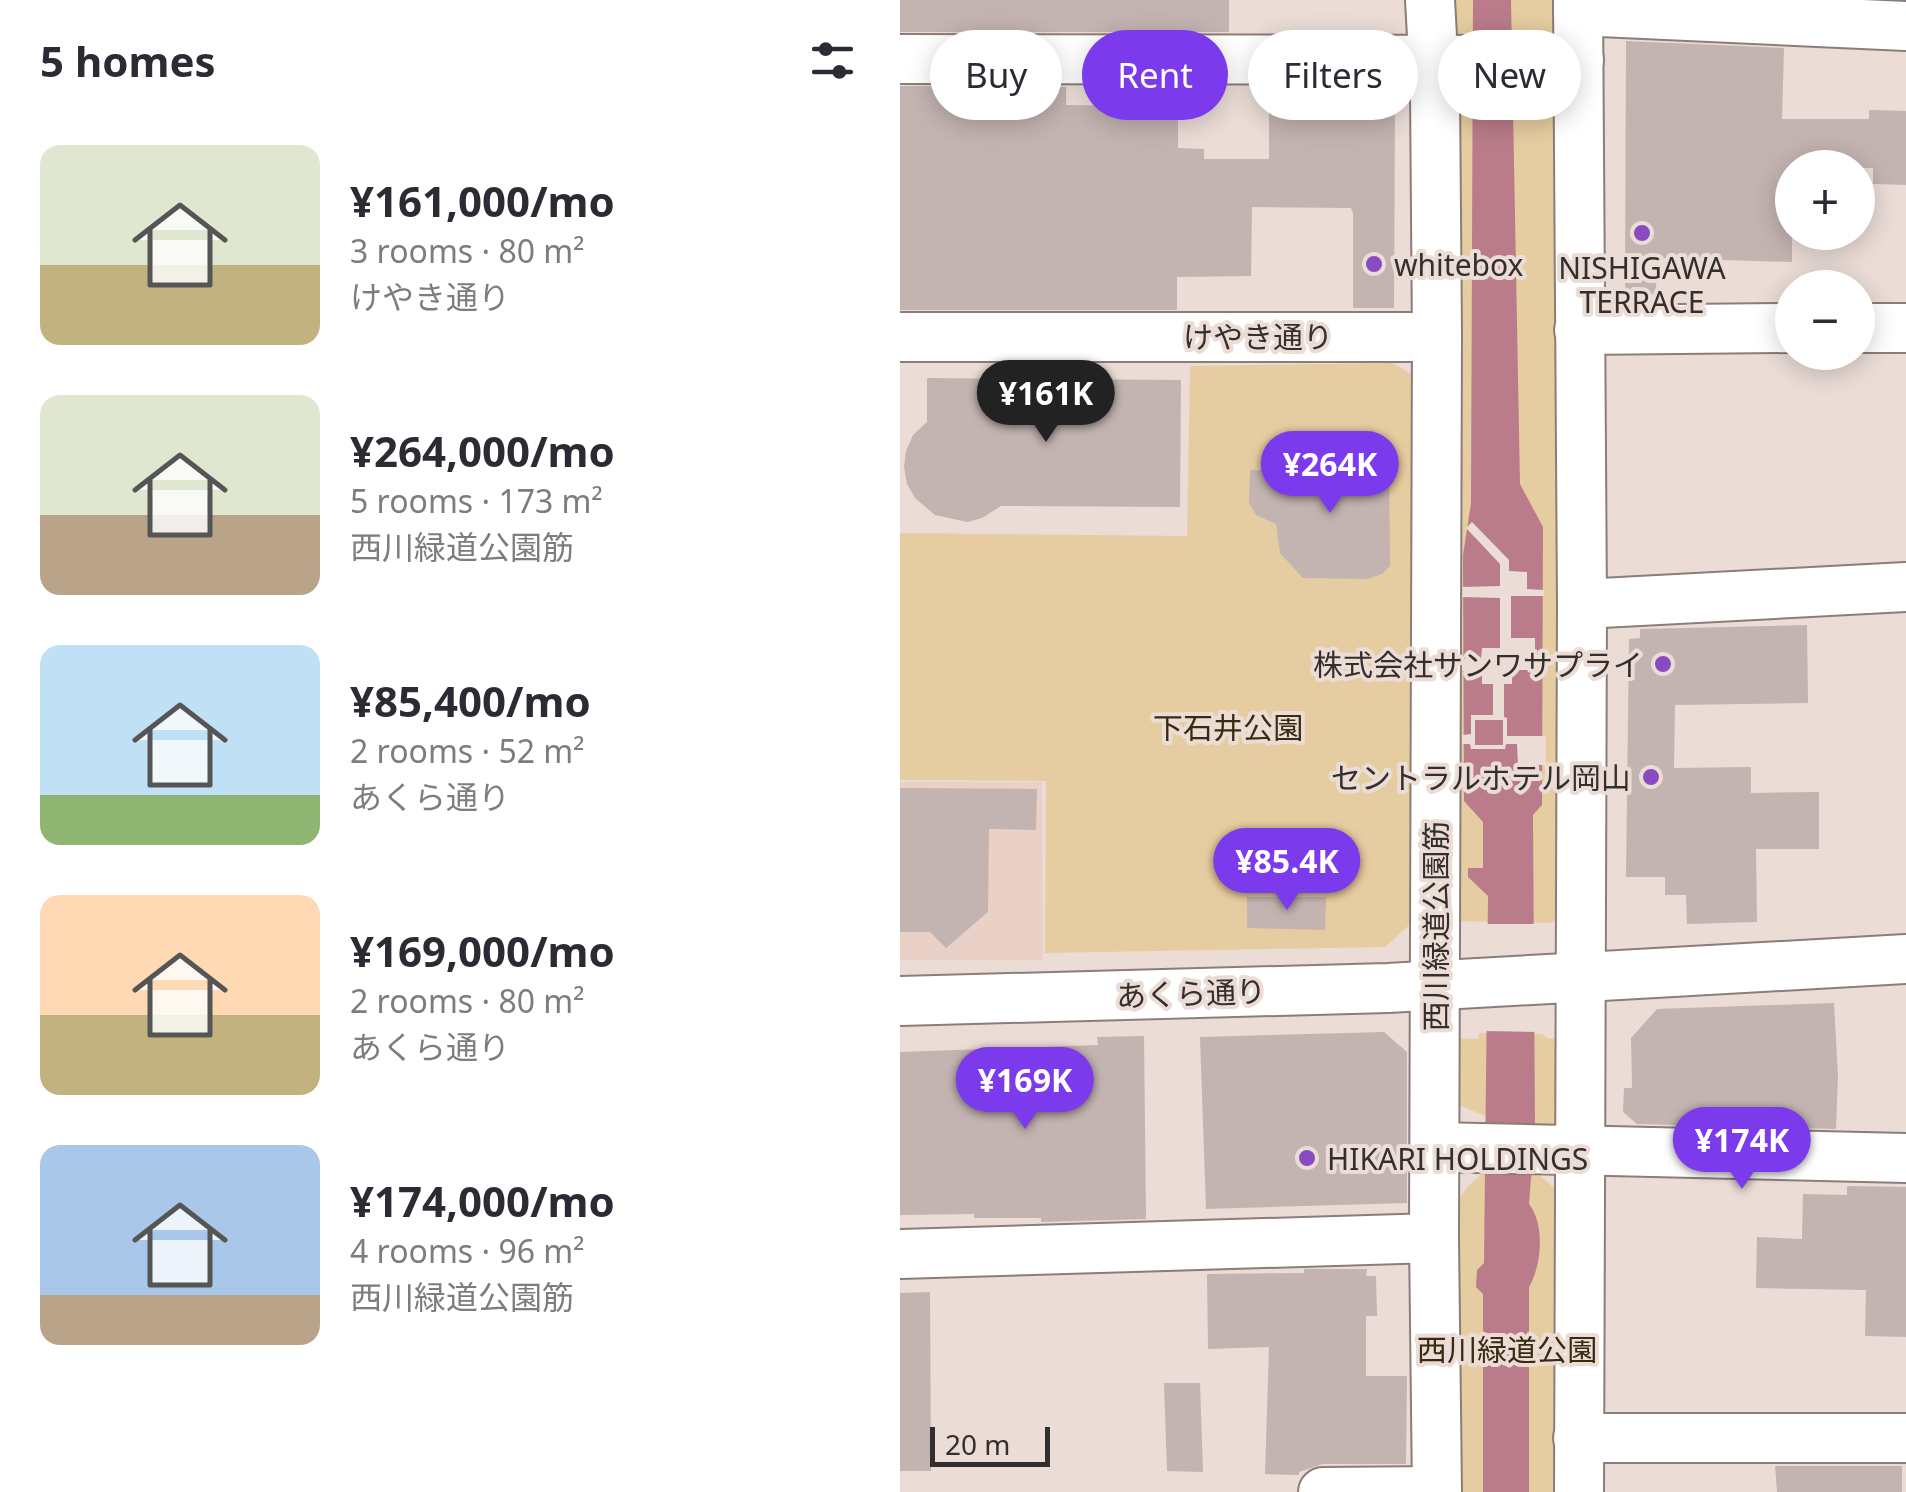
<!DOCTYPE html>
<meta charset="utf-8">
<style>
:root{--surface:#fff;--page:#f7f7f7;--text:#2b2b33;--muted:#7c7c81;--accent:#7c3aed}
body{margin:0;font-family:"Noto Sans","Noto Sans JP",sans-serif;background:var(--page);color:var(--text);height:100vh;display:flex;flex-direction:column;font-size:38px;white-space:nowrap}
*{box-sizing:border-box;margin:0}
p{font-size:32px;color:var(--muted)}
.icon{flex:none;width:55px;height:55px;fill:none;stroke:currentColor;stroke-width:2;stroke-linecap:round;stroke-linejoin:round}
.map{position:relative;flex:1;overflow:hidden}
.drawer{display:flex;flex-direction:column;background:var(--surface);width:900px}
.drawer>*{flex:none}
.hud{position:absolute;left:30px;top:30px;width:825px;height:90px;display:flex;gap:20px}
.tools{position:absolute;left:875px;top:150px;display:grid;gap:20px}
.tools a{display:grid;place-items:center;width:100px;height:100px;border-radius:50%;background:var(--surface);box-shadow:0 5px 25px #0003;font-size:50px}
.scale{position:absolute;left:30px;bottom:25px;width:120px;box-sizing:border-box;padding-left:10px;border:5px solid #342e2c;border-top:0;font-size:28px;line-height:35px;white-space:nowrap;color:#342e2c;-webkit-text-stroke:8px #ebdcd6;paint-order:stroke}
.price{position:absolute;translate:-50% -85px;padding:0 22px;border-radius:35px;background:var(--accent);color:#fff;font-size:32px;line-height:65px;filter:drop-shadow(0 2px 5px #0008)}
.price::after{content:'';position:absolute;left:50%;top:60px;width:30px;height:22px;margin-left:-15px;background:inherit;clip-path:polygon(0 0,100% 0,50% 100%)}
.price.selected{background:#222;color:#fff}
ul{padding:0;list-style:none}
li{display:flex;align-items:center;gap:30px;height:250px;padding:0 40px}
li span{display:grid;place-items:center;flex:none;width:280px;height:200px;border-radius:20px;color:#555}
li>.icon{margin-inline-start:auto}
span .icon{width:120px;height:120px;fill:#fffc;stroke-width:1}
li b{font-size:42px}
h2{display:flex;justify-content:space-between;align-items:center;height:120px;padding:0 40px;font-size:42px}
.tag{padding:0 35px;border-radius:45px;background:var(--surface);box-shadow:0 5px 25px #0003;font-size:35px;line-height:90px}
.tag.selected{background:var(--accent);color:#fff}
main{display:flex;flex:1;min-height:0}
.map>svg:first-child{display:block}
</style>
<main>
<section class="drawer">
<h2>5 homes<svg class="icon" aria-label="filters" viewBox="0 0 24 24"><path d="M4 7h16M4 17h16"/><circle cx="9" cy="7" r="2"/><circle cx="15" cy="17" r="2"/></svg></h2>
<ul>
<li><span style="background:linear-gradient(#dfe7d0 60%,#c2b280 0)"><svg class="icon" aria-label="home" viewBox="0 0 24 24"><path d="M3 11l9-7 9 7M6 9v11h12V9"/></svg></span><div><b>¥161,000/mo</b><p>3 rooms · 80 m²</p><p>けやき通り</p></div></li>
<li><span style="background:linear-gradient(#dfe7d0 60%,#b9a48a 0)"><svg class="icon" aria-label="home" viewBox="0 0 24 24"><path d="M3 11l9-7 9 7M6 9v11h12V9"/></svg></span><div><b>¥264,000/mo</b><p>5 rooms · 173 m²</p><p>西川緑道公園筋</p></div></li>
<li><span style="background:linear-gradient(#bfe0f5 75%,#8fb573 0)"><svg class="icon" aria-label="home" viewBox="0 0 24 24"><path d="M3 11l9-7 9 7M6 9v11h12V9"/></svg></span><div><b>¥85,400/mo</b><p>2 rooms · 52 m²</p><p>あくら通り</p></div></li>
<li><span style="background:linear-gradient(#ffd9b3 60%,#c2b280 0)"><svg class="icon" aria-label="home" viewBox="0 0 24 24"><path d="M3 11l9-7 9 7M6 9v11h12V9"/></svg></span><div><b>¥169,000/mo</b><p>2 rooms · 80 m²</p><p>あくら通り</p></div></li>
<li><span style="background:linear-gradient(#a9c7e8 75%,#b9a48a 0)"><svg class="icon" aria-label="home" viewBox="0 0 24 24"><path d="M3 11l9-7 9 7M6 9v11h12V9"/></svg></span><div><b>¥174,000/mo</b><p>4 rooms · 96 m²</p><p>西川緑道公園筋</p></div></li>
</ul>
</section>
<div class="map">
<svg width="1006" height="1492" viewBox="0 0 1006 1492">
<rect width="100%" height="100%" fill="#ebdcd6"/>
<polygon fill="#e9d1c8" points="0,782 142,782 143,960 0,960"/>
<g fill="#e6cda1">
<polygon points="548,0 658,0 658,26 636,48 555,45"/>
<polygon points="555,81 661,82 664,917 650,923 552,921"/>
<polygon points="493,363 518,378 516,919 485,947 145,953 146,781 0,780 0,533 287,536 290,366"/>
<path d="M579,1033l63,1 5,4 17,1c0,24 9,82 -18,89l-59,-11 -32,-14 -2,-65 25,1z"/>
<polygon points="583,1173 637,1173 659,1192 660,1492 554,1492 554,1207 567,1187"/>
</g>
<path fill="#ba7c8b" d="M573,0h38l9,484 23,43 -1,278 -9,10 2,312 -6,77c16,20 13,61 0,83v205h-46v-198l-7,-7 1,-17 7,-7 4,-367 -20,-19v-9h15v-46l-19,-21 -1,-246 8,-52z"/>
<g fill="#ebdcd6" fill-rule="evenodd">
<path d="M572,522l37,38v11l18,1v17l17,1v6h-33v42h24v22l10,1 -1,9h-32v14h-8v33l3,1v18h39v29h-28l-1,-21h-11l-1,5h-34l-1,-5h-8v-9l9,-1v-19h22v-31h-11v-12l-20,-1v-12h19l1,-11h18v-50l-38,-1v-10l38,-1v-22l-34,-36zM575,720h28v25h-28z"/>
<polygon points="583,924 637,924 636,1032 582,1031"/>
</g>
<g fill="#c3b3b1">
<rect x="0" y="0" width="329" height="32"/>
<polygon points="726,41 884,48 882,119 969,119 969,110 1006,111 1006,185 973,184 973,168 892,168 892,262 757,258 756,294 725,294"/>
<polygon points="0,86 166,87 166,105 236,106 236,87 278,87 278,148 304,149 304,159 369,159 369,87 490,87 495,102 494,308 453,308 453,213 451,208 352,207 351,276 277,277 277,310 0,310"/>
<polygon points="27,378 281,380 280,507 101,506 82,518 67,522 35,515 15,498 7,484 4,467 6,451 13,435 27,422"/>
<polygon points="450,450 489,450 490,566 482,574 467,579 403,578 380,553 376,524 356,515 349,503 350,470 450,471"/>
<polygon points="907,625 908,703 775,705 774,768 851,767 851,793 919,792 919,849 856,849 857,922 787,924 786,895 765,895 765,877 726,877 729,639 740,638 740,629"/>
<polygon points="0,788 137,789 136,830 89,829 88,912 46,948 30,932 0,932"/>
<polygon points="347,897 426,897 425,930 347,928"/>
<polygon points="934,1003 938,1076 936,1129 737,1124 723,1112 724,1088 732,1088 731,1038 757,1009"/>
<polygon points="484,1032 507,1052 507,1203 306,1209 300,1037"/>
<polygon points="244,1036 246,1219 141,1222 141,1218 74,1218 74,1214 0,1215 0,1052 198,1045 197,1037"/>
<polygon points="947,1186 1006,1187 1006,1337 965,1336 966,1290 856,1288 857,1237 902,1239 903,1194 947,1195"/>
<polygon points="404,1269 467,1269 466,1276 476,1276 477,1316 466,1316 466,1376 507,1376 506,1464 423,1464 399,1472 399,1475 365,1474 369,1347 308,1349 307,1274 404,1273"/>
<polygon points="30,1292 31,1471 0,1471 0,1293"/>
<polygon points="264,1383 300,1383 303,1472 267,1471"/>
<polygon points="875,1466 1002,1466 1002,1492 877,1492"/>
</g>
<g fill="none" stroke-linecap="round" stroke-linejoin="round">
<defs>
<g id="minor">
<polyline points="530,0 535,91 537,337 534,1238 537,1492"/>
<polyline points="678,0 682,604 679,1492"/>
<polyline points="678,11 1006,26"/>
<polyline points="0,59 679,60"/>
<polyline points="958,328 1006,328"/>
<polyline points="679,330 892,328"/>
<polyline points="0,337 537,337"/>
<polyline points="682,604 1006,587"/>
<polyline points="0,1001 488,988 1006,959"/>
<polyline points="535,1147 1006,1158"/>
<polyline points="0,1254 534,1238"/>
<polyline points="678,1438 1006,1438"/>
<polyline points="423,1492 537,1491"/>
</g>
</defs>
<use href="#minor" stroke="#8b7d78" stroke-width="52"/>
<use href="#minor" stroke="#fff" stroke-width="48"/>
</g>
<g fill="#884bc1" stroke="#ebdcd6" stroke-width="4">
<circle cx="742" cy="233" r="10"/>
<circle cx="474" cy="264" r="10"/>
<circle cx="763" cy="664" r="10"/>
<circle cx="751" cy="777" r="10"/>
<circle cx="407" cy="1158" r="10"/>
</g>
<g text-anchor="middle" dominant-baseline="central" stroke-width="8" stroke-linejoin="round" paint-order="stroke">
<g font-size="30" fill="#342e2c" stroke="#ebdcd6" text-anchor="start">
<text x="494" y="264">whitebox</text>
<text x="742" y="267" text-anchor="middle">NISHIGAWA<tspan x="742" dy="34">TERRACE</tspan></text>
<text x="743" y="664" text-anchor="end">株式会社サンワサプライ</text>
<text x="731" y="777" text-anchor="end">セントラルホテル岡山</text>
<text x="427" y="1158">HIKARI HOLDINGS</text>
</g>
<g font-size="30" fill="#342e2c" stroke="#ebdcd6">
<text x="358" y="336">けやき通り</text>
<text transform="translate(535 926) rotate(-90)">西川緑道公園筋</text>
<text transform="translate(291 993) rotate(-2)">あくら通り</text>
</g>
<g font-size="30" fill="#382b12" stroke="#ebdcd6">
<text x="328" y="727">下石井公園</text>
<text x="607" y="1349">西川緑道公園</text>
</g>
</g>
</svg>
<div class="tools">
<a>+</a>
<a>−</a>
</div>
<div class="scale">20 m</div>
<b class="price selected" style="left:146px;top:445px">¥161K</b>
<b class="price" style="left:430px;top:516px">¥264K</b>
<b class="price" style="left:387px;top:913px">¥85.4K</b>
<b class="price" style="left:125px;top:1132px">¥169K</b>
<b class="price" style="left:842px;top:1192px">¥174K</b>
<div class="hud">
<a class="tag">Buy</a>
<a class="tag selected">Rent</a>
<a class="tag">Filters</a>
<a class="tag">New</a>
</div>
</div>
</main>
